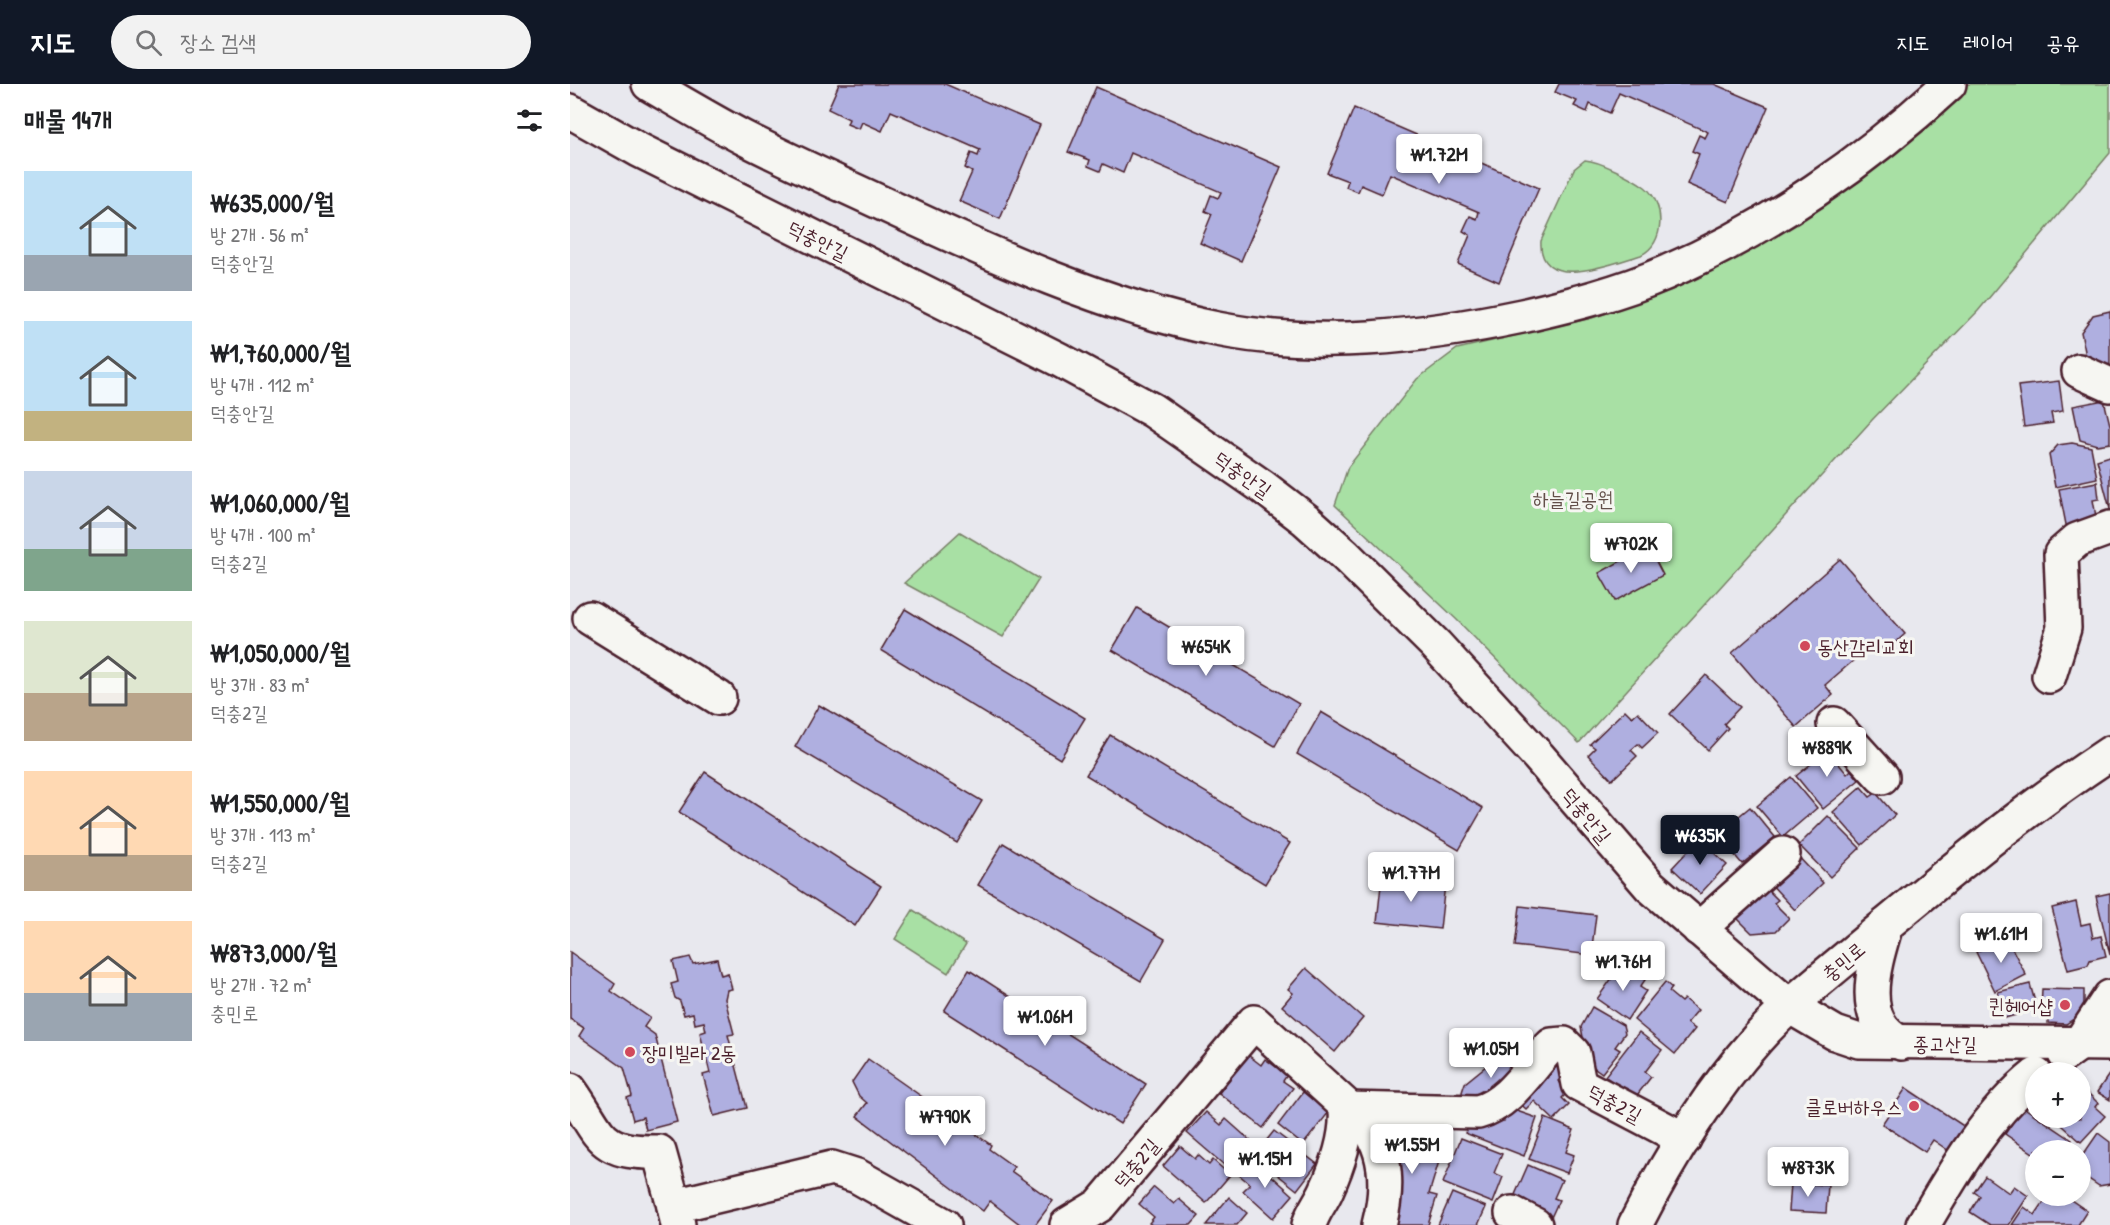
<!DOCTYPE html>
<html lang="ko">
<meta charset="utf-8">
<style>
:root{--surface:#fff;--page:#f2f2f2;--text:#202124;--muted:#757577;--accent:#111827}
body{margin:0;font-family:"Patrick Hand","Poor Story",sans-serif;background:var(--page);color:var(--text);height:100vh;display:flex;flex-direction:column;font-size:22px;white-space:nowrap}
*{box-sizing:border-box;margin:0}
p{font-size:20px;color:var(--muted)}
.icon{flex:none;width:33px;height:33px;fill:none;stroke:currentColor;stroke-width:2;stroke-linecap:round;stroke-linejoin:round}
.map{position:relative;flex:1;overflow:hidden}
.details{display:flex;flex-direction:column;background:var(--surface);width:570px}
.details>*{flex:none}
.buttons{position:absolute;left:1455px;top:978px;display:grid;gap:12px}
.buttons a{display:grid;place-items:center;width:66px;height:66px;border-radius:50%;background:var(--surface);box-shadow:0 3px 9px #0003;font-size:30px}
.price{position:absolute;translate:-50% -51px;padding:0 14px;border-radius:6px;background:#fff;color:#222;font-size:20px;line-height:39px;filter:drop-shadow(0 2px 3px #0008)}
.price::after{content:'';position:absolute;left:50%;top:36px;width:18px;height:14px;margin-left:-9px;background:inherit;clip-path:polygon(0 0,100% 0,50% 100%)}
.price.on{background:var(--accent);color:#fff}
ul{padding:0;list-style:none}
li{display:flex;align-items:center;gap:18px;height:150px;padding:0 24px}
li span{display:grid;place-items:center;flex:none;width:168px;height:120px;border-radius:0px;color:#555}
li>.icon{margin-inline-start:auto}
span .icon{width:72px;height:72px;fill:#fffc;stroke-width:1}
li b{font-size:26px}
h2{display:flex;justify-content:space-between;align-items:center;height:72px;padding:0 24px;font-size:26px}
header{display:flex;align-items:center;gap:36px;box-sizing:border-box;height:84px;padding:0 30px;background:var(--accent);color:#fff}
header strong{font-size:28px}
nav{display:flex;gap:33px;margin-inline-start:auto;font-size:21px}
.search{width:420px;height:54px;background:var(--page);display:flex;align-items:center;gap:15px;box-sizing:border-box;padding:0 21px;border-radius:33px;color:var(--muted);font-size:22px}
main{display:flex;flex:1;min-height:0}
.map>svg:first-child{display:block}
</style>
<header>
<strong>지도</strong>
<div class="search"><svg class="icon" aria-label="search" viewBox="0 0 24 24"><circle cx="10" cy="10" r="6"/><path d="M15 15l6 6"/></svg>장소 검색</div>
<nav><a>지도</a><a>레이어</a><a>공유</a></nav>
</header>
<main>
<section class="details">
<h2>매물 14개<svg class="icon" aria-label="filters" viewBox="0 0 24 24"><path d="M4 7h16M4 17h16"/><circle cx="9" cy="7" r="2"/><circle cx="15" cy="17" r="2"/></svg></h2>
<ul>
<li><span style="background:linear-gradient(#bfe0f5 70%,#9aa5b1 0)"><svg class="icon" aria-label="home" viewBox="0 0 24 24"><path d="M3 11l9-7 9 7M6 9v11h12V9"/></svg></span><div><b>₩635,000/월</b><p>방 2개 · 56 m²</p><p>덕충안길</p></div></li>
<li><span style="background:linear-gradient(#bfe0f5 75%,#c2b280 0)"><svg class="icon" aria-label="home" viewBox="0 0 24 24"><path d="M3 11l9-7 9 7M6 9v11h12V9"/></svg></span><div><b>₩1,760,000/월</b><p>방 4개 · 112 m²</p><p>덕충안길</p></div></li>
<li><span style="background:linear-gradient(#c9d6e8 65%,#7fa58c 0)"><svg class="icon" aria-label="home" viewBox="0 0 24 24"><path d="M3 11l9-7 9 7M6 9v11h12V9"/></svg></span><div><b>₩1,060,000/월</b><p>방 4개 · 100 m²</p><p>덕충2길</p></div></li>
<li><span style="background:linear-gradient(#dfe7d0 60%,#b9a48a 0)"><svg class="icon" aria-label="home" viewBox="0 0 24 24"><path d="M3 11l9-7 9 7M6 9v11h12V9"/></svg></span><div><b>₩1,050,000/월</b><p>방 3개 · 83 m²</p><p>덕충2길</p></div></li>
<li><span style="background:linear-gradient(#ffd9b3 70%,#b9a48a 0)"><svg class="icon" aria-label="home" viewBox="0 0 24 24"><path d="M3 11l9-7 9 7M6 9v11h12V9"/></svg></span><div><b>₩1,550,000/월</b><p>방 3개 · 113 m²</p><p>덕충2길</p></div></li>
<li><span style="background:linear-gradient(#ffd9b3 60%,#9aa5b1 0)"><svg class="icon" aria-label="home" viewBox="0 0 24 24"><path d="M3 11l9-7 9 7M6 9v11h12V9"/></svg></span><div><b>₩873,000/월</b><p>방 2개 · 72 m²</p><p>충민로</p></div></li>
</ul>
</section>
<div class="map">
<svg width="1540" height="1141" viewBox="0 0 1540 1141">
<rect width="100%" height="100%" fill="#e8e8ee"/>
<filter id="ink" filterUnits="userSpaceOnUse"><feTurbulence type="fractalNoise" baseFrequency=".0167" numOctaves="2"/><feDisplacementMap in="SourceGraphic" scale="12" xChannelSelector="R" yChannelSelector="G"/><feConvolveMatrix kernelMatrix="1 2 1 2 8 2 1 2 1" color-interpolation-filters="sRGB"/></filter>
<g filter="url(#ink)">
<g fill="#a8e0a4" stroke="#798068" stroke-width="1.5">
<polygon points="1395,0 1540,0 1540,69 1408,227 1302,336 1009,659 886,535 765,421 778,383 847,295 887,265 1022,234 1102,206 1203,151 1267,112 1332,58"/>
<path d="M1015,76c15,1 48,18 60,27 21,17 20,57 -4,68 -27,8 -103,39 -100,-14l33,-72z"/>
<polygon points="390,448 469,495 433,553 334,499"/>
<polygon points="343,826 396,860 378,889 325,855"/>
</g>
<g fill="#afafe0" stroke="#4a1f2b" stroke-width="1.5">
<polygon points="269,0 375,0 470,41 430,135 389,117 402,88 395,84 401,69 408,72 410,66 321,27 312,47 292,38 289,45 277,40 279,35 258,25"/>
<polygon points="989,0 1144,0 1198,23 1158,118 1117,100 1129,70 1122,67 1129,51 1135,54 1138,48 1049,9 1040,29 1020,20 1017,28 1004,22 1007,17 985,8"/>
<polygon points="526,3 711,83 671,177 630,159 642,130 635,127 641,111 648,114 651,108 561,69 553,89 533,80 530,87 518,82 520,76 498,68"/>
<polygon points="784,24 969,104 929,198 888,180 900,151 893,147 900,132 907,135 909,128 820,90 812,110 791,101 788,108 776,103 778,97 757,89"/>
<polygon points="1540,227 1540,284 1518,282 1511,248 1523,231"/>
<polygon points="1489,297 1493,327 1481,329 1483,339 1454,343 1448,302"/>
<polygon points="1534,316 1540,341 1540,359 1527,361 1510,356 1503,322"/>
<polygon points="1502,359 1521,363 1527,394 1485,403 1479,371 1488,361"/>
<polygon points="1540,372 1540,425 1527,376"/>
<polygon points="1527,398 1529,415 1523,416 1527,438 1498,451 1489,405"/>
<polygon points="1078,462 1093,491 1045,517 1029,489"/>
<polygon points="1270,475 1335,550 1315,568 1306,557 1255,601 1263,611 1226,643 1162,569"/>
<polygon points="567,524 729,620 705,662 542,566"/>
<polygon points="335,525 515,634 490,675 311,566"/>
<polygon points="1136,591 1170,623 1154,640 1158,644 1138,666 1100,630"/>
<polygon points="249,621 412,717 387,759 225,663"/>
<polygon points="1055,626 1062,633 1068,628 1088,649 1072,664 1068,660 1061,666 1067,672 1042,696 1018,671 1025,664 1020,660"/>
<polygon points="751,628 913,724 889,766 727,670"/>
<polygon points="540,651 720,759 695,800 516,691"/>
<polygon points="1262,663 1272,675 1268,679 1277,690 1281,686 1289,696 1253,725 1226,692"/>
<polygon points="135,688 311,802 285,842 109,728"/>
<polygon points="1221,693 1247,724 1213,753 1187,722"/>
<polygon points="1291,703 1300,713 1306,709 1325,731 1292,761 1263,728"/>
<polygon points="1180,723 1205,753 1172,780 1147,750"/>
<polygon points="1258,732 1290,764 1260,793 1229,761"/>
<polygon points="1129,755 1157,781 1130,810 1102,784"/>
<polygon points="433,759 595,855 571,897 408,801"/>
<polygon points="1224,768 1253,799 1225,826 1196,795"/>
<polygon points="812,792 875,800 870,845 807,838"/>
<polygon points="1193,801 1208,816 1204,819 1219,834 1206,847 1182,849 1163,830"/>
<polygon points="1540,809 1540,871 1526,812"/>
<polygon points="1506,818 1511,841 1520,839 1523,854 1531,852 1536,872 1520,876 1518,881 1498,886 1482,824"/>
<polygon points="950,822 1026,831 1021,871 945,862"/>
<polygon points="1436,853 1456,891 1425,907 1406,868"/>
<polygon points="0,868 45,900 41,907 80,934 74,943 85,951 107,1038 76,1046 73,1033 63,1036 57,1014 62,1012 54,984 9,952 14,944 0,935"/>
<polygon points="120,873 123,880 147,875 151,891 158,889 162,905 157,906 155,915 164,950 158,951 177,1024 144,1032 133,991 140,989 130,949 136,947 134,938 125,940 123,929 114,931 110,917 105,914 101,900 108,898 103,877"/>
<polygon points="1052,880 1075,896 1070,903 1076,907 1057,936 1027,915"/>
<polygon points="736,884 793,934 765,968 712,922 723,909 718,905"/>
<polygon points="399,886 576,1000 550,1040 374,927"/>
<polygon points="1095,898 1102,904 1099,908 1111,918 1114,915 1128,926 1117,939 1125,945 1105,970 1064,936"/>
<polygon points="1460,900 1467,925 1435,934 1428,908"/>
<polygon points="1472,905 1514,906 1514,928 1496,940 1478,939 1478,928 1471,928"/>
<polygon points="1022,923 1053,941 1055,949 1045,963 1050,966 1032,989 1018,979 1011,943"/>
<polygon points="1069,948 1092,966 1075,988 1081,993 1064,1015 1035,992"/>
<polygon points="937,965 952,984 913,1020 894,1018 892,1008 895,999"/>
<polygon points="984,969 996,989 988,997 999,1007 992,1014 999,1021 984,1036 964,1017 956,1025 942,1012"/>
<polygon points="678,971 691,981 695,975 717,991 713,997 723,1004 693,1044 649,1009"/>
<polygon points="298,975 421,1061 419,1065 444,1083 441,1087 483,1117 465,1141 451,1141 420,1117 413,1127 287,1032 297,1019 289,1012 282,998"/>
<polygon points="1540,989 1540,1016 1527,1008"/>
<polygon points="1336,1004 1395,1043 1379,1067 1363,1056 1355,1068 1312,1040"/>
<polygon points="1513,1004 1528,1019 1525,1023 1535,1032 1511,1058 1484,1034 1510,1034"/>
<polygon points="733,1008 759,1028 733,1061 708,1041"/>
<polygon points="1453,1023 1502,1056 1495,1066 1466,1066 1466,1071 1435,1050"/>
<polygon points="938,1024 967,1034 954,1072 895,1049 899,1037 922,1032 934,1037"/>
<polygon points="636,1028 651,1041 656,1035 683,1059 660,1086 617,1049"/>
<polygon points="975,1034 1004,1046 996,1068 1004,1071 997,1089 959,1075"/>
<polygon points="828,1036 877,1051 859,1110 867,1112 858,1141 815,1141 816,1077"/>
<polygon points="704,1047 747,1080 727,1106 684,1072"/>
<polygon points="1528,1049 1540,1058 1540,1100 1529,1102 1510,1089 1510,1069 1513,1071"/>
<polygon points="891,1054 932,1070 924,1089 933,1093 923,1119 873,1099"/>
<polygon points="610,1062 625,1075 628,1071 639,1081 643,1076 660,1091 636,1119 593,1082"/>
<polygon points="682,1074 723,1111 703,1134 673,1107 680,1100 668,1090"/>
<polygon points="958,1081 992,1096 984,1114 989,1116 979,1138 941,1120"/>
<polygon points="1415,1092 1439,1109 1444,1102 1458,1112 1439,1141 1420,1141 1400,1128 1410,1112 1404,1108"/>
<polygon points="1221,1099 1258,1101 1256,1129 1219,1127"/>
<polygon points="584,1103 604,1120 609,1115 629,1132 621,1141 582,1141 579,1139 584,1133 569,1120"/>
<polygon points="882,1109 916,1123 908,1141 868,1141"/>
<polygon points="1478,1112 1495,1112 1517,1127 1508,1141 1442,1141 1454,1123 1465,1131"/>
<polygon points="659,1113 677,1129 667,1141 636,1141"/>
</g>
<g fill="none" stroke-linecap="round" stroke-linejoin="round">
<defs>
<g id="minor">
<path d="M79,0c31,18 61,36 93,53 49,25 99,47 148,70 105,49 214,99 327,122 101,20 205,8 305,-13 48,-11 97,-23 143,-43 103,-44 201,-112 284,-189"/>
<polyline points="0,27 69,66 488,275 582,326 693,403 736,436 775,471 866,561 968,672 1080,802 1219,922 1265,949 1289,957 1540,960"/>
<polyline points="1509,287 1540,301"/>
<polyline points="20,534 149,614"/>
<polyline points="1479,592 1494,544 1491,470 1507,456 1540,444"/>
<polyline points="1264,640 1312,693"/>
<path d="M1316,841c-11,38 -31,95 15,118"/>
<polyline points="1129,845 1213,770"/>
<polyline points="1495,970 1509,960 1540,913"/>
<path d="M0,1006c33,46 26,63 89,62l15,54"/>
<path d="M776,1025l132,3c30,-8 49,-40 69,-62l5,-5 12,-1 9,9 6,31 105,55"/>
<polyline points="942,1129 965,1141"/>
<polyline points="108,1141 104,1122 262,1084 287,1092 374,1141"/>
<path d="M497,1141l33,-20 154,-183 113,103c21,29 21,66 12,100"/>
<path d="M739,1141c4,-14 11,-21 17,-34 11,-24 22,-56 20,-82"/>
<path d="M1065,1141c33,-65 73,-131 122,-186 35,-39 79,-72 119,-106 76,-63 152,-126 234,-180"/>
<path d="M1353,1141c30,-52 65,-112 113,-150"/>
</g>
</defs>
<use href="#minor" stroke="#4a1f2b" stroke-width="38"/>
<use href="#minor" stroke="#f6f6f2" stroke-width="33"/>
</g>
</g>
<g fill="#d1495b" stroke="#f6f6f2" stroke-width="2">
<circle cx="1235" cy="562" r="6"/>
<circle cx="1495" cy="921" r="6"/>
<circle cx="60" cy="968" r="6"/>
<circle cx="1344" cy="1022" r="6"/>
</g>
<g text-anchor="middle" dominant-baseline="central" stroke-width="6" stroke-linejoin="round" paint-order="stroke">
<g font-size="20" fill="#4a1f2b" stroke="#f6f6f2">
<text transform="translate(248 156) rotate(26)">덕충안길</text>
<text transform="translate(673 390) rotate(35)">덕충안길</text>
<text transform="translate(1017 731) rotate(50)">덕충안길</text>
<text transform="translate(1273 877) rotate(-40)">충민로</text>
<text x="1375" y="959">종고산길</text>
<text transform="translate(1045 1019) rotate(28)">덕충2길</text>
<text transform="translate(566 1079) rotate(-50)">덕충2길</text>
</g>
<g font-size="20" fill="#624f49" stroke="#f6f6f2">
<text x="1003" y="414">하늘길공원</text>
</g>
<g font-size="20" fill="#4a1f2b" stroke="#f6f6f2" text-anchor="start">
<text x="1247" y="562">동산감리교회</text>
<text x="1483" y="921" text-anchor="end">퀸헤어샵</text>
<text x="72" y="968">장미빌라 2동</text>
<text x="1332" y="1022" text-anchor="end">클로버하우스</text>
</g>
</g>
</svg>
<div class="buttons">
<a>+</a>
<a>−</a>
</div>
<b class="price" style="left:869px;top:101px">₩1.72M</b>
<b class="price" style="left:1061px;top:490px">₩702K</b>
<b class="price" style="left:636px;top:593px">₩654K</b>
<b class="price" style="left:1257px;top:694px">₩889K</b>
<b class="price on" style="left:1130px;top:782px">₩635K</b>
<b class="price" style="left:841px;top:819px">₩1.77M</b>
<b class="price" style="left:1431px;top:880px">₩1.61M</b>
<b class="price" style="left:1053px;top:908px">₩1.76M</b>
<b class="price" style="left:475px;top:963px">₩1.06M</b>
<b class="price" style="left:921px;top:995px">₩1.05M</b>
<b class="price" style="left:375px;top:1063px">₩790K</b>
<b class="price" style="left:842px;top:1091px">₩1.55M</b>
<b class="price" style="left:695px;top:1105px">₩1.15M</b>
<b class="price" style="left:1238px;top:1114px">₩873K</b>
</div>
</main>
